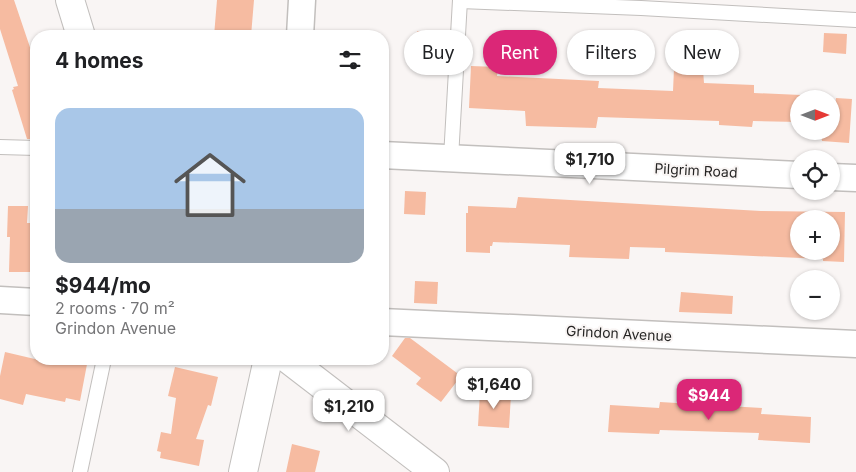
<!DOCTYPE html>
<meta charset="utf-8">
<style>
:root{--surface:#fff;--page:#f2f2f2;--text:#202124;--muted:#757577;--line:#e0e0e0;--accent:#db2777}
body{margin:0;font-family:Inter,sans-serif;background:var(--page);color:var(--text);height:100vh;display:flex;flex-direction:column;font-size:19px;white-space:nowrap}
*{box-sizing:border-box;margin:0}
p{font-size:16px;color:var(--muted)}
.icon{flex:none;width:28px;height:28px;fill:none;stroke:currentColor;stroke-width:2;stroke-linecap:round;stroke-linejoin:round}
.map{position:relative;flex:1;overflow:hidden}
.sheet{position:absolute;left:30px;top:30px;width:359px;height:335px;display:flex;flex-direction:column;background:var(--surface);border-radius:20px;box-shadow:0 1px 4px #0004}
.sheet>*{flex:none}
.banner{position:absolute;left:404px;top:30px;width:376px;height:45px;display:flex;gap:10px}
.needle{width:32px;rotate:90deg}
.buttons{position:absolute;left:790px;top:90px;display:grid;gap:10px}
.buttons a{display:grid;place-items:center;width:50px;height:50px;border-radius:50%;background:var(--surface);box-shadow:0 1px 4px #0004;font-size:25px}
.price{position:absolute;translate:-50% -42px;padding:0 11px;border-radius:10px;background:#fff;color:#222;font-size:16px;line-height:32px;filter:drop-shadow(0 1px 2px #0008)}
.price::after{content:'';position:absolute;left:50%;top:30px;width:15px;height:11px;margin-left:-8px;background:inherit;clip-path:polygon(0 0,100% 0,50% 100%)}
.price.active{background:var(--accent);color:#fff}
ul{padding:0;list-style:none}
li{display:grid;align-content:center;gap:10px;height:265px;padding:0 25px}
li+li{border-top:1px solid var(--line)}
li span{display:grid;place-items:center;height:155px;border-radius:15px;color:#555}
li>.icon{margin-inline-start:auto}
span .icon{width:90px;height:90px;fill:#fffc;stroke-width:1}
li b{font-size:21px}
h2{display:flex;justify-content:space-between;align-items:center;height:60px;padding:0 25px;font-size:21px}
.tag{padding:0 18px;border-radius:22px;background:var(--surface);box-shadow:0 1px 4px #0004;font-size:18px;line-height:45px}
.tag.active{background:var(--accent);color:#fff}
.map>svg:first-child{display:block}
</style>
<div class="map">
<svg width="856" height="472" viewBox="0 0 856 472">
<rect width="100%" height="100%" fill="#f9f5f4"/>
<g fill="#f6bba1" fill-rule="evenodd">
<polygon points="0,0 14,0 36,65 36,139 27,139 12,90 14,89 13,87 18,86 0,29"/>
<polygon points="217,0 254,0 251,36 214,36"/>
<polygon points="417,31 439,33 438,55 416,54"/>
<polygon points="824,33 847,34 846,54 823,52"/>
<polygon points="471,66 498,67 497,76 599,81 598,88 673,91 674,69 703,70 704,83 754,85 754,93 801,95 801,99 799,99 799,122 753,121 752,127 719,125 719,121 598,117 596,128 526,126 525,111 469,108"/>
<polygon points="836,98 852,99 849,143 822,141 821,131 831,131 831,103 835,104"/>
<polygon points="405,191 426,192 425,215 404,214"/>
<path d="M518,197l243,14 84,1 -1,50 -21,-1v-2l-158,-7v-4l-35,-1 -1,12 -60,-2 1,-12 -77,-3 -1,4h-2v7l-24,-1v-39h2v-7l48,2zM799,219h32v32h-32z"/>
<polygon points="8,206 28,206 27,223 36,223 35,272 9,272 10,237 7,237"/>
<polygon points="415,281 438,282 437,304 414,303"/>
<polygon points="681,292 733,296 732,314 679,312"/>
<polygon points="405,338 410,338 461,376 441,402 416,384 421,378 392,356"/>
<polygon points="5,352 56,364 58,359 88,359 80,401 66,398 65,402 26,394 23,405 0,399 0,376"/>
<polygon points="175,367 218,377 211,406 208,405 196,439 204,440 199,466 160,458 161,452 157,451 161,432 171,434 176,398 168,396"/>
<polygon points="480,392 511,395 509,428 478,426"/>
<polygon points="660,402 762,408 761,414 811,417 810,443 758,440 759,433 660,430 659,434 608,432 610,405 659,408"/>
<polygon points="292,444 320,451 315,472 286,472"/>
</g>
<g fill="none" stroke-linecap="round" stroke-linejoin="round">
<defs>
<g id="service">
<polyline points="460,1 641,8 856,20"/>
<polyline points="0,147 36,148"/>
<polyline points="451,158 460,0"/>
<polyline points="80,472 104,359"/>
</g>
<g id="minor">
<polyline points="300,36 302,0"/>
<polyline points="382,155 799,175"/>
<polyline points="831,177 856,178"/>
<polyline points="0,300 36,302"/>
<polyline points="382,322 856,344"/>
</g>
<g id="tertiary">
<polyline points="70,0 81,36"/>
<polyline points="288,359 435,472"/>
<polyline points="243,472 268,359"/>
</g>
</defs>
<use href="#service" stroke="#c2bfbd" stroke-width="16"/>
<use href="#minor" stroke="#c2bfbd" stroke-width="29"/>
<use href="#tertiary" stroke="#c2bfbd" stroke-width="30"/>
<use href="#service" stroke="#fff" stroke-width="14"/>
<use href="#minor" stroke="#fff" stroke-width="26"/>
<use href="#tertiary" stroke="#fff" stroke-width="28"/>
</g>
<g text-anchor="middle" dominant-baseline="central" stroke-width="4" stroke-linejoin="round" paint-order="stroke">
<g font-size="14" fill="#262524" stroke="#f9f5f4">
<text transform="translate(696 170) rotate(3)">Pilgrim Road</text>
<text transform="translate(619 333) rotate(3)">Grindon Avenue</text>
</g>
</g>
</svg>
<div class="buttons">
<a><svg class="needle" viewBox="-14 -14 28 28"><path d="M0-13l5 13h-10z" fill="#e53935"/><path d="M0 13l5-13h-10z" fill="#757577"/></svg></a>
<a><svg class="icon" aria-label="locate" viewBox="0 0 24 24"><circle cx="12" cy="12" r="6"/><path d="M12 2v4M12 18v4M2 12h4M18 12h4"/></svg></a>
<a>+</a>
<a>−</a>
</div>
<b class="price" style="left:590px;top:185px">$1,710</b>
<b class="price" style="left:494px;top:410px">$1,640</b>
<b class="price active" style="left:709px;top:421px">$944</b>
<b class="price" style="left:349px;top:432px">$1,210</b>
<div class="banner">
<a class="tag">Buy</a>
<a class="tag active">Rent</a>
<a class="tag">Filters</a>
<a class="tag">New</a>
</div>
<section class="sheet">
<h2>4 homes<svg class="icon" aria-label="filters" viewBox="0 0 24 24"><path d="M4 7h16M4 17h16"/><circle cx="9" cy="7" r="2"/><circle cx="15" cy="17" r="2"/></svg></h2>
<ul>
<li><span style="background:linear-gradient(#a9c7e8 65%,#9aa5b1 0)"><svg class="icon" aria-label="home" viewBox="0 0 24 24"><path d="M3 11l9-7 9 7M6 9v11h12V9"/></svg></span><div><b>$944/mo</b><p>2 rooms · 70 m²</p><p>Grindon Avenue</p></div></li>
</ul>
</section>
</div>
